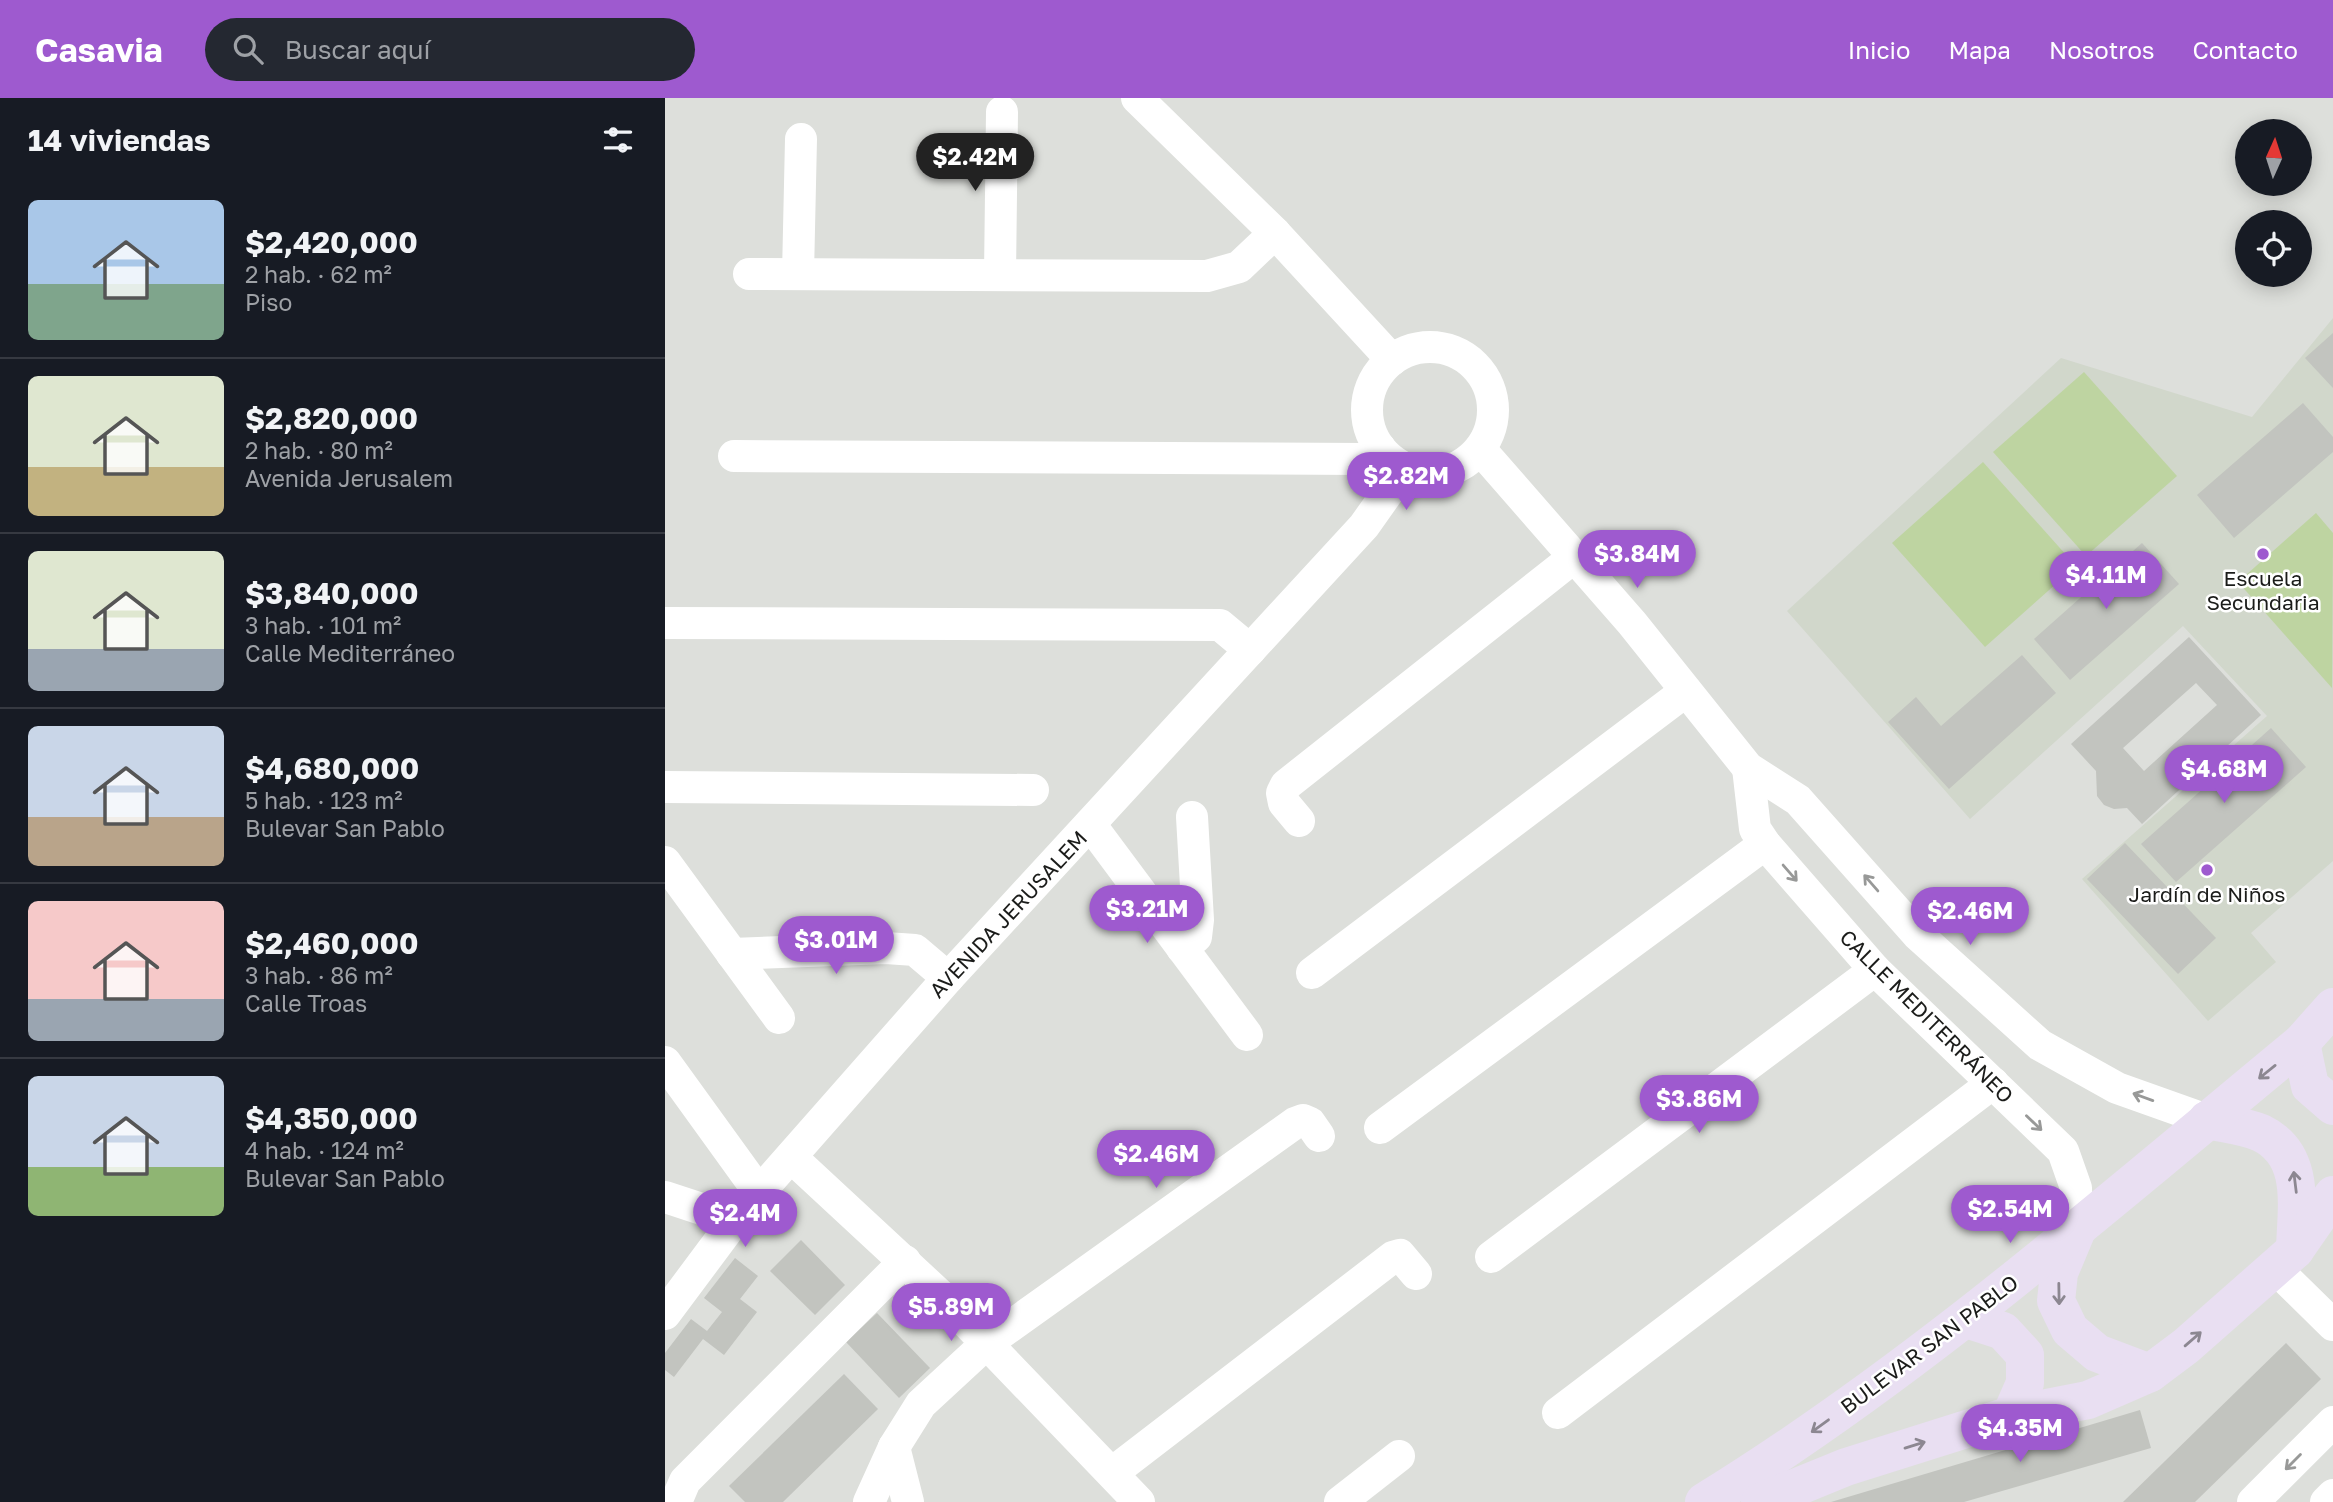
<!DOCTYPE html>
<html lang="es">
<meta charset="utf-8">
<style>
:root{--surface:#171b24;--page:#242831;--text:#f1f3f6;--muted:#9ea1a6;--line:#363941;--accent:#9e5acf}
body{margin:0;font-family:"Golos Text",sans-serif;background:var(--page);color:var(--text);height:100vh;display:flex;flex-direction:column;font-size:26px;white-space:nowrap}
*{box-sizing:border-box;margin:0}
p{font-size:23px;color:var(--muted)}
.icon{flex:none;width:38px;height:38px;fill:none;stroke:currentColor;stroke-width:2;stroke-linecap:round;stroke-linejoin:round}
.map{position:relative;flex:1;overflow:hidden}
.drawer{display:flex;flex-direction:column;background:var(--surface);width:665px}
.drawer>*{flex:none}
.needle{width:46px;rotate:3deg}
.fabs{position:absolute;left:1570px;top:21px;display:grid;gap:14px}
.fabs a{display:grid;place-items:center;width:77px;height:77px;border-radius:50%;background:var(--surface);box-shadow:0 4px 18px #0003;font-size:35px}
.price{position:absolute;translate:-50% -60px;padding:0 16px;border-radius:24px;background:var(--accent);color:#fff;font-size:23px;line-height:46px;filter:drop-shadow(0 2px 4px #0008)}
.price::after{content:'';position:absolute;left:50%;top:42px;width:21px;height:16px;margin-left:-10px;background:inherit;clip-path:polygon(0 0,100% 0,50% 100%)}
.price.on{background:#222;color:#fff}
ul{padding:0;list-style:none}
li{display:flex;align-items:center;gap:21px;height:175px;padding:0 28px}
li+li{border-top:2px solid var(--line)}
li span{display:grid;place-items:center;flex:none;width:196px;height:140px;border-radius:10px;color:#555}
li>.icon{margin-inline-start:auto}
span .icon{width:84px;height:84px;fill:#fffc;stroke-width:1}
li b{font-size:30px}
h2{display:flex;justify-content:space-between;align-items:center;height:84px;padding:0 28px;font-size:30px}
header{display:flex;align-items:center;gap:42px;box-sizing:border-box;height:98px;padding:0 35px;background:var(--accent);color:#fff}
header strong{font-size:33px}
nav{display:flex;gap:38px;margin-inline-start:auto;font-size:24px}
.search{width:490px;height:63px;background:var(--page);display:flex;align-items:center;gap:18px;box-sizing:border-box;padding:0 24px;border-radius:38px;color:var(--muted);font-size:26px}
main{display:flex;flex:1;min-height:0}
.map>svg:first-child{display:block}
</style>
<header>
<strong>Casavia</strong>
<div class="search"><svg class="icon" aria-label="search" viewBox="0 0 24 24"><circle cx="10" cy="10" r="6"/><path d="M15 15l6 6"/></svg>Buscar aquí</div>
<nav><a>Inicio</a><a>Mapa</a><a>Nosotros</a><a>Contacto</a></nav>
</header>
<main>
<section class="drawer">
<h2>14 viviendas<svg class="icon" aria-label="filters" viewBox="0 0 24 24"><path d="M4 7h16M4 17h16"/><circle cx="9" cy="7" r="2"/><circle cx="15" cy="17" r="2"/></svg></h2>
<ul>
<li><span style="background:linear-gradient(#a9c7e8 60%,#7fa58c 0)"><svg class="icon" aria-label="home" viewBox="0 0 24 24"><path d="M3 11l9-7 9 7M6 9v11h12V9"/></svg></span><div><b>$2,420,000</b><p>2 hab. · 62 m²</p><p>Piso</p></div></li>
<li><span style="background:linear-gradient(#dfe7d0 65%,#c2b280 0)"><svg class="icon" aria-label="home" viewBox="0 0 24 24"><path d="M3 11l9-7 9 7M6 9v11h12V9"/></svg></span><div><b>$2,820,000</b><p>2 hab. · 80 m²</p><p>Avenida Jerusalem</p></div></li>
<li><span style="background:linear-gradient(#dfe7d0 70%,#9aa5b1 0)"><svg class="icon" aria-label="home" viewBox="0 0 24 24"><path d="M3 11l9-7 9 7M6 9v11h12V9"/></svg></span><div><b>$3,840,000</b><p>3 hab. · 101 m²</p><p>Calle Mediterráneo</p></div></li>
<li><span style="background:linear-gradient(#c9d6e8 65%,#b9a48a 0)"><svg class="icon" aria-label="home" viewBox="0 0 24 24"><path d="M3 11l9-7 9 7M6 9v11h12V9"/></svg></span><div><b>$4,680,000</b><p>5 hab. · 123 m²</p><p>Bulevar San Pablo</p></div></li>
<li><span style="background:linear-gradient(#f6c9c9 70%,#9aa5b1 0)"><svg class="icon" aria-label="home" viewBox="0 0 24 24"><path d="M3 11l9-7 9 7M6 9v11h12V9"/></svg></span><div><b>$2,460,000</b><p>3 hab. · 86 m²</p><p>Calle Troas</p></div></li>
<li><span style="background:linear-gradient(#c9d6e8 65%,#8fb573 0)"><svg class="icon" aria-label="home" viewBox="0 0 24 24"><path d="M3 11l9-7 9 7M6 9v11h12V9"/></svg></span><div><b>$4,350,000</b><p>4 hab. · 124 m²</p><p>Bulevar San Pablo</p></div></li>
</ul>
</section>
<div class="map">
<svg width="1668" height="1404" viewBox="0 0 1668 1404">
<rect width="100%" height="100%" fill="#dddfdb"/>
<polygon fill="#d1d7cb" points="1668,220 1668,763 1586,835 1611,864 1543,923 1417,781 1602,618 1518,528 1305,721 1122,513 1396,260 1587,319"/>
<g fill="#bed4a1">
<polygon points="1419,274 1512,378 1421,458 1328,354"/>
<polygon points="1318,364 1411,468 1320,549 1227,445"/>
<polygon points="1651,415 1668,435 1667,590 1573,484"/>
</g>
<g fill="#c2c4bf" fill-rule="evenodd">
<polygon points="1668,235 1668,290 1640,260"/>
<polygon points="1638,305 1668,339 1668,354 1569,440 1532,397"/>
<polygon points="1477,445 1514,486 1405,582 1369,541"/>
<path d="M1524,539l72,78 -119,109 -15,-16 -13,1 -10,-4 -7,-9 -1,-25 -25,-27zM1531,585l21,22 -73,66 -21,-23z"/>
<polygon points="1357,557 1391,595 1284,691 1223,624 1251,599 1276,628"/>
<polygon points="1606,630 1641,669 1511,784 1476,746"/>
<polygon points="1460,745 1551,840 1513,876 1422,781"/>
<polygon points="136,1142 180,1187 150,1217 105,1173"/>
<polygon points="70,1160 93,1178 75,1201 92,1214 59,1257 38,1241 9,1279 0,1272 0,1255 26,1221 42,1233 57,1214 39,1200"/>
<polygon points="212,1215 265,1270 234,1300 181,1244"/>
<polygon points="1621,1245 1656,1281 1530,1404 1458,1404"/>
<polygon points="179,1276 213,1311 118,1404 80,1404 64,1388"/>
<polygon points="1475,1312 1486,1350 1299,1404 1166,1404"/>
</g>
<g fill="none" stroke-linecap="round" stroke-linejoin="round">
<g stroke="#fff" stroke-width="32">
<polyline points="472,0 610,135 727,262"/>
<polyline points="84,176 542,178 574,169 610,135"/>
<polyline points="133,176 136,41"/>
<polyline points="335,177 337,14"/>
<circle cx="765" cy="312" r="63"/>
<polyline points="815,351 967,525 1083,670 1133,702 1252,836 1375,947 1452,990 1542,1022"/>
<polyline points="69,358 700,361 715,350"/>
<polyline points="0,525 555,527 585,552"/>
<polyline points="1083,670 1090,731 1100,746 1210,872 1398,1053 1411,1090 1412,1132"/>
<polyline points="0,689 368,692"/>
<polyline points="634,723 619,705 617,695 621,687 908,460"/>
<polyline points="425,726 582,937"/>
<polyline points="0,764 114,920"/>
<polyline points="517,850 531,839 533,822 527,719"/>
<polyline points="67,856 221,850 250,852 283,880"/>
<polyline points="647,875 1021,593"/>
<polyline points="0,964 94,1094"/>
<polyline points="715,1030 1100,746"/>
<polyline points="126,1059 277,1199 474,1404"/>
<polyline points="0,1099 70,1122"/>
<polyline points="826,1159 1210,872"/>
<polyline points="1610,1170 1668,1227"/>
<polyline points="0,1216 70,1122 283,880 699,428 740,370"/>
<polyline points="893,1315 1328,985"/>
<polyline points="229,1349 243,1404"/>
<polyline points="447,1375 728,1159 735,1157 751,1176"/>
<polyline points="11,1404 20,1383 240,1163"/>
<polyline points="204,1404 229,1349 256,1306 322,1245 630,1025 638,1022 645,1025 654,1038"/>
<polyline points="675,1404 734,1358"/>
<polyline points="1588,1404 1668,1324"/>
<polyline points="1661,1404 1668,1397"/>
</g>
<g stroke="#e9dff2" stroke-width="38">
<polyline points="1636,945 1645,988 1668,1008"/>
<path d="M1542,1022c17,4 38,6 54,13 46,22 35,75 34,117"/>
<polyline points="1412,1132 1394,1175 1391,1203 1405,1232 1432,1255 1485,1275"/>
<polyline points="1301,1221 1338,1233 1360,1257 1360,1285 1346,1317"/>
<path d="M1039,1404c214,-132 403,-299 597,-459l32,-36"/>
<polyline points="1095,1404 1181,1369 1346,1317 1423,1302 1485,1275 1521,1248 1630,1152 1668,1097"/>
</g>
</g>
<defs><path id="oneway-shaft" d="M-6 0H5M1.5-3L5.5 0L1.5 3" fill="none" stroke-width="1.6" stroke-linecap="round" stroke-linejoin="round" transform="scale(1.75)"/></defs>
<g stroke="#989998">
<use href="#oneway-shaft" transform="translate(1125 775) rotate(49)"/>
<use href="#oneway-shaft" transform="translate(1206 785) rotate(-131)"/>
<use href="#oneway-shaft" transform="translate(1478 999) rotate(-160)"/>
<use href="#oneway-shaft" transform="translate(1369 1025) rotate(44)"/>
<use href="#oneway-shaft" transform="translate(1628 1364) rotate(135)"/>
</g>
<g stroke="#8c8791">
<use href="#oneway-shaft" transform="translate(1602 974) rotate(141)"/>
<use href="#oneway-shaft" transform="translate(1630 1084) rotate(-97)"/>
<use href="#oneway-shaft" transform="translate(1394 1196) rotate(89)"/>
<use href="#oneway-shaft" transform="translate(1528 1241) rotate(-41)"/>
<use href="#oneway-shaft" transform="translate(1155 1328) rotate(144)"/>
<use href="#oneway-shaft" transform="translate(1250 1347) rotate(-17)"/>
</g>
<g fill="#9e5acf" stroke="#fff" stroke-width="2.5">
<circle cx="1598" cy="456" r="7"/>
<circle cx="1542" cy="772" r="7"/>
</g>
<g text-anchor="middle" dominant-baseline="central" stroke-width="5" stroke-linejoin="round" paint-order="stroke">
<g font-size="21" fill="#1b1c1a" stroke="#fff">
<text x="1598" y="480">Escuela<tspan x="1598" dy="24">Secundaria</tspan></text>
<text x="1542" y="796">Jardín de Niños</text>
</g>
<g font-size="21" fill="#1b1c1a" stroke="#fff">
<text transform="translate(343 816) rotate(-47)">AVENIDA JERUSALEM</text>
<text transform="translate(1262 918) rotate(45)">CALLE MEDITERRÁNEO</text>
<text transform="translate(1264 1246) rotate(-37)">BULEVAR SAN PABLO</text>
</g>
</g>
</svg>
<div class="fabs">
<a><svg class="needle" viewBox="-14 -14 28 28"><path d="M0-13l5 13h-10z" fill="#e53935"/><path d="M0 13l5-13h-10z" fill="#9ea1a6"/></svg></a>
<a><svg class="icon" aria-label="locate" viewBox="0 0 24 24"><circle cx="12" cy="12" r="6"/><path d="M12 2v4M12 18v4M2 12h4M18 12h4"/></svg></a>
</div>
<b class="price on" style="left:310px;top:95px">$2.42M</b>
<b class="price" style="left:741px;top:414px">$2.82M</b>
<b class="price" style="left:972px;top:492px">$3.84M</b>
<b class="price" style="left:1441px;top:513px">$4.11M</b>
<b class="price" style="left:1559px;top:707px">$4.68M</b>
<b class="price" style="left:482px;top:847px">$3.21M</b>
<b class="price" style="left:1305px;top:849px">$2.46M</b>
<b class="price" style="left:171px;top:878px">$3.01M</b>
<b class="price" style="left:1034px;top:1037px">$3.86M</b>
<b class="price" style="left:491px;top:1092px">$2.46M</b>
<b class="price" style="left:1345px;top:1147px">$2.54M</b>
<b class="price" style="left:80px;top:1151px">$2.4M</b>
<b class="price" style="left:286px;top:1245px">$5.89M</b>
<b class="price" style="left:1355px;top:1366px">$4.35M</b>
</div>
</main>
